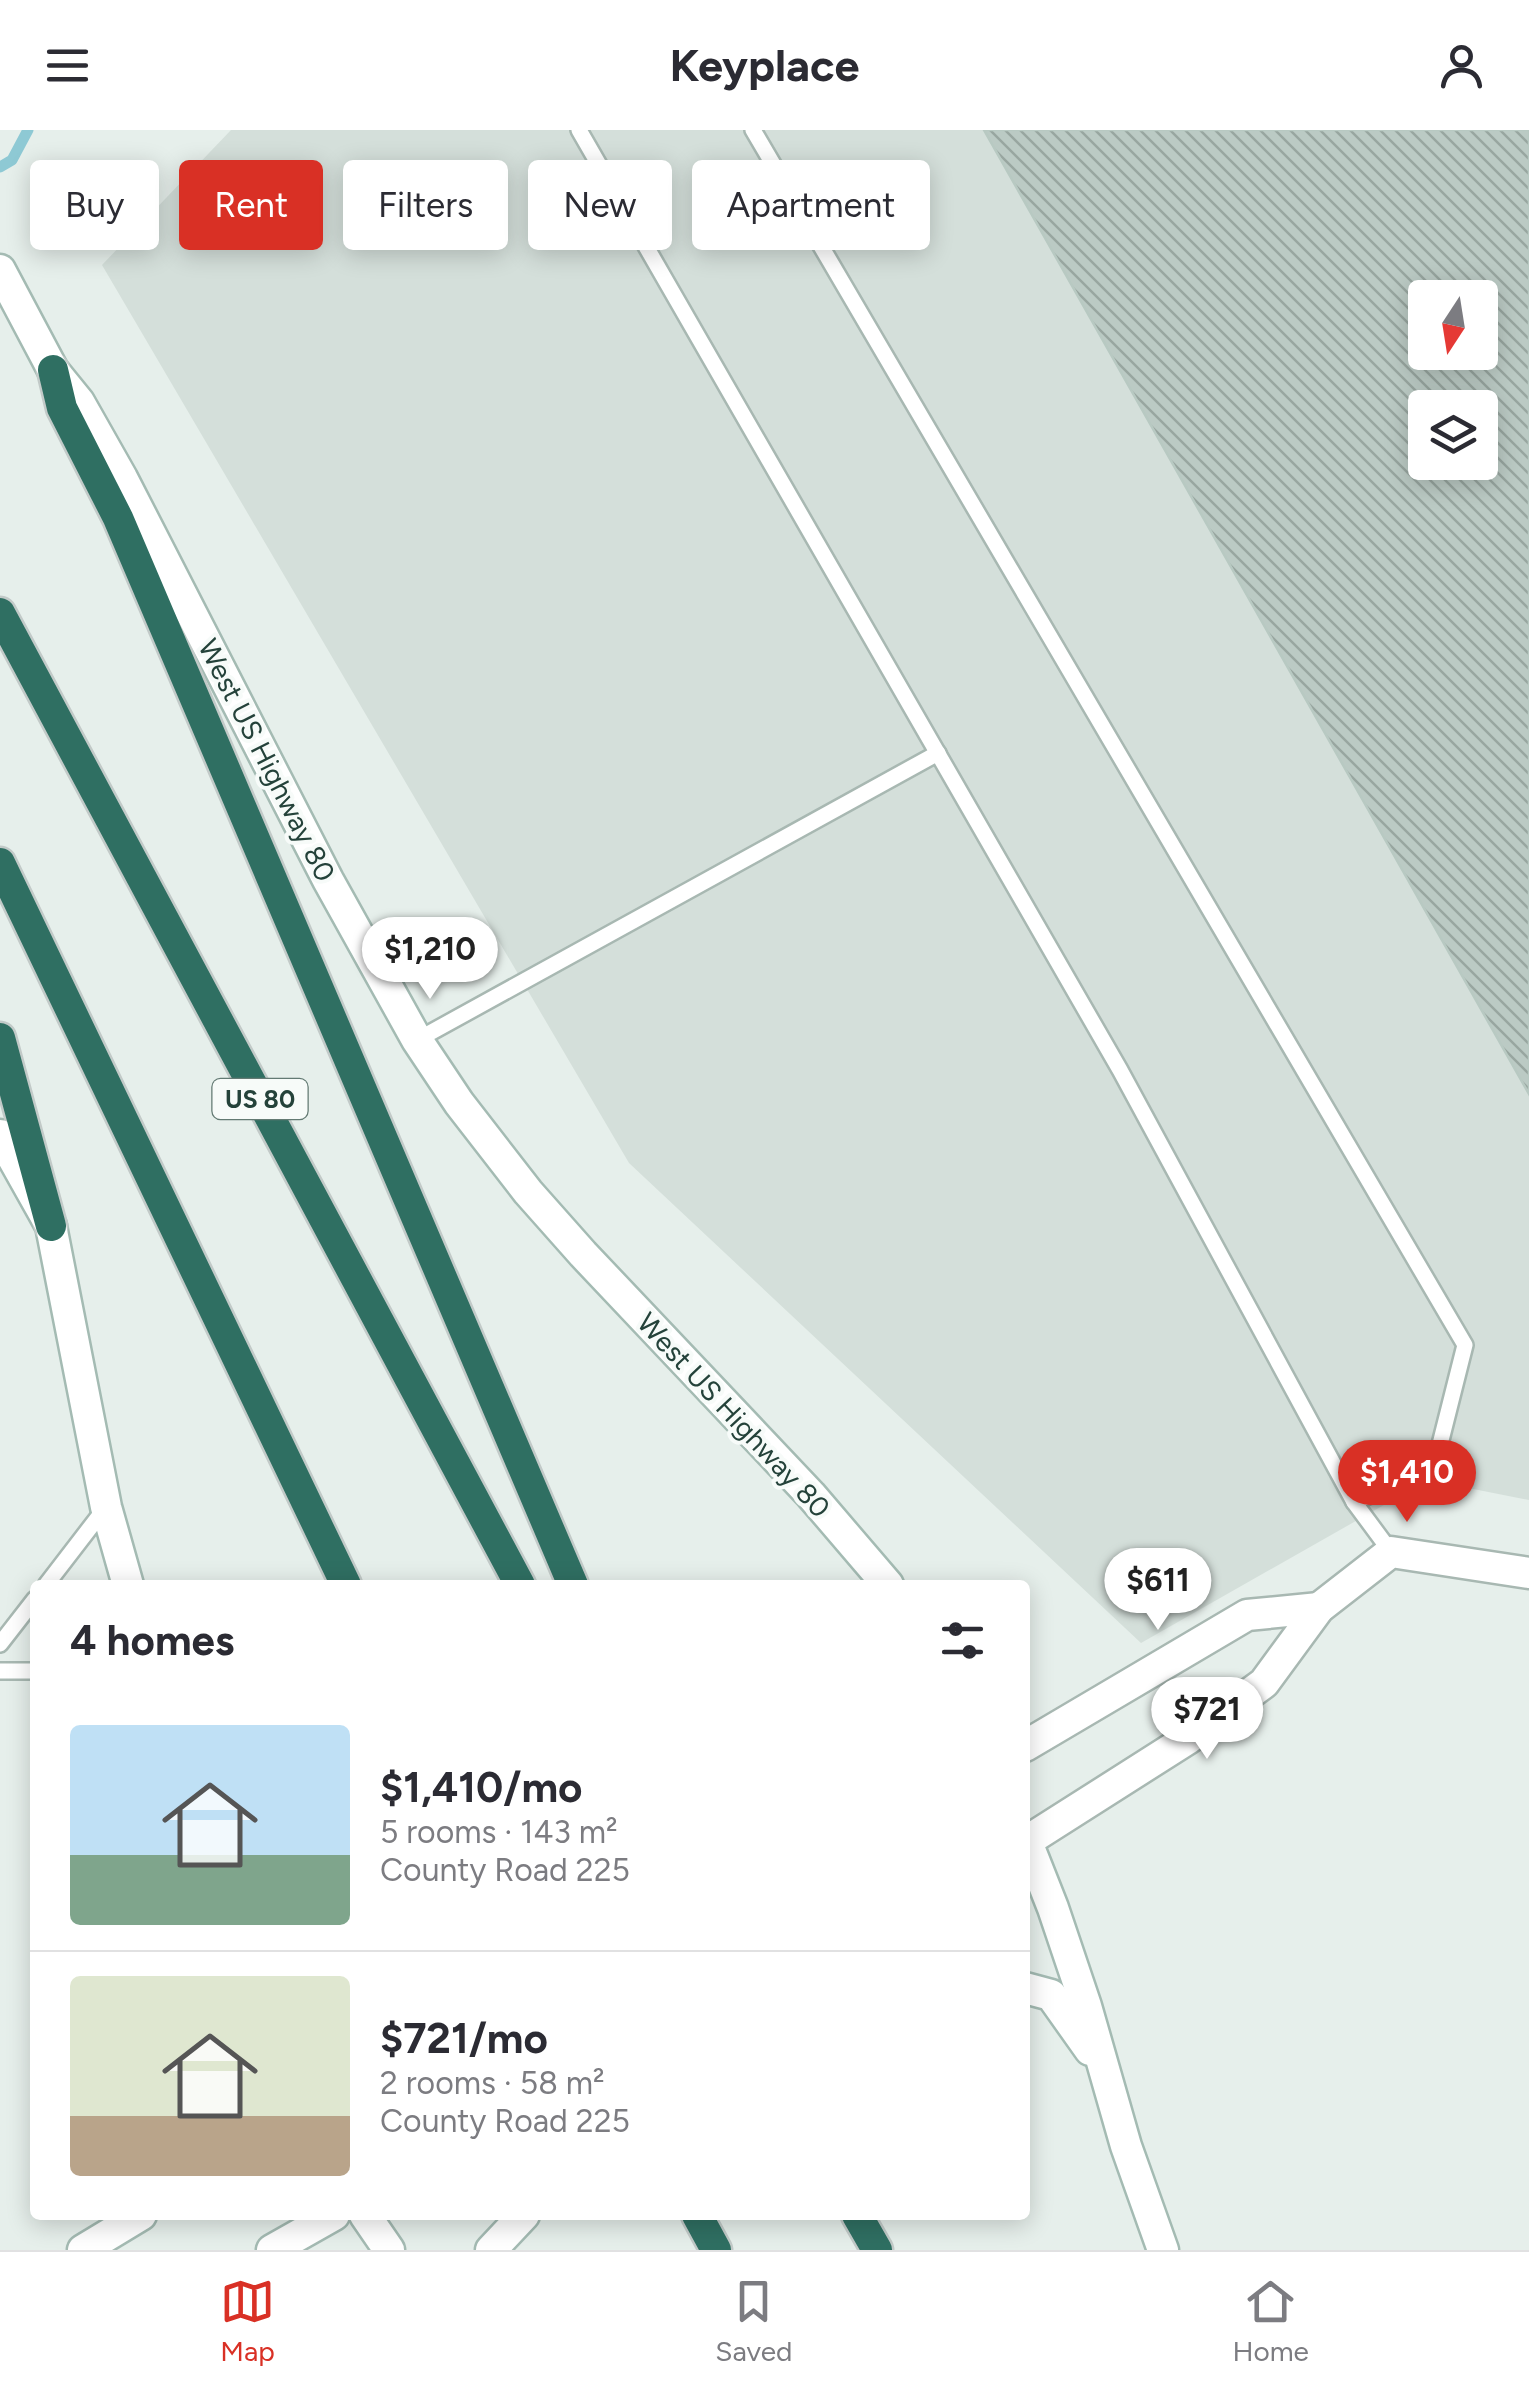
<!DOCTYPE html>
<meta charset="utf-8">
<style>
:root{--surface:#fff;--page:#f7f7f7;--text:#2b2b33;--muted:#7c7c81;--line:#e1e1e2;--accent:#d93025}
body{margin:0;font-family:Figtree,sans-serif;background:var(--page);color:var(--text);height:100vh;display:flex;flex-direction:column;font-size:38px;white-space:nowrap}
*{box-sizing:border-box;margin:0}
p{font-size:32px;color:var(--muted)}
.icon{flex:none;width:55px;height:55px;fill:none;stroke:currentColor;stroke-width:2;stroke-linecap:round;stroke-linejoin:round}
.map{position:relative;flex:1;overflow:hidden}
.details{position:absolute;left:30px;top:1450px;width:1000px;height:640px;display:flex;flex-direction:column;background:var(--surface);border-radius:10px;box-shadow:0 5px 25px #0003}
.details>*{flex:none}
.hud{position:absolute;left:30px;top:30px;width:1000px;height:90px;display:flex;gap:20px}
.needle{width:65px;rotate:192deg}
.tools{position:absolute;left:1408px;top:150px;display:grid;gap:20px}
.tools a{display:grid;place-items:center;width:90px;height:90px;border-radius:10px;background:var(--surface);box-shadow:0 5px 25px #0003;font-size:50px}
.price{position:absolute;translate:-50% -85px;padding:0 22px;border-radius:35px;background:#fff;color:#222;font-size:32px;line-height:65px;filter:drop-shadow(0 2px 5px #0008)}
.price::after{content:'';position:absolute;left:50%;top:60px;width:30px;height:22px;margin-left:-15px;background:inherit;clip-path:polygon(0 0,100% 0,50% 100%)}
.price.current{background:var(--accent);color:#fff}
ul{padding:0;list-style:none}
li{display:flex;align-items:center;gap:30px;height:250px;padding:0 40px}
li+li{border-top:2px solid var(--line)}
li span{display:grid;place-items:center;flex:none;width:280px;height:200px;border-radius:10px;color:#555}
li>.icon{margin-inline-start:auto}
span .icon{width:120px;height:120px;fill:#fffc;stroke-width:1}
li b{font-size:42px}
h2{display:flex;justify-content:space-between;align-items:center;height:120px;padding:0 40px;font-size:42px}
.pill{padding:0 35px;border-radius:10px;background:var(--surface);box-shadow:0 5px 25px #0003;font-size:35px;line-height:90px}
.pill.current{background:var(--accent);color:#fff}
header{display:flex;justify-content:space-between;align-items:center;height:130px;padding:0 40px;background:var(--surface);font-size:45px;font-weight:700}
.dock{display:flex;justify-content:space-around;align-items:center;height:140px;border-top:2px solid var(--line);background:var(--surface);font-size:28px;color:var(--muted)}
.dock a{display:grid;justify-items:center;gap:5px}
.dock .current{color:var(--accent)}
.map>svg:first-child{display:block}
</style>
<header><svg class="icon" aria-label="menu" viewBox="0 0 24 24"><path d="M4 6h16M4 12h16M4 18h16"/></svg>Keyplace<svg class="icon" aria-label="person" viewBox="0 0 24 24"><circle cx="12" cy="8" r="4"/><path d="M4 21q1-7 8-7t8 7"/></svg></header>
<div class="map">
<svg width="1529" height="2120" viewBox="0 0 1529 2120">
<defs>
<pattern id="building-back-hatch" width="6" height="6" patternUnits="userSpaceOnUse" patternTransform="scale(2.5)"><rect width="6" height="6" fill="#bbcac4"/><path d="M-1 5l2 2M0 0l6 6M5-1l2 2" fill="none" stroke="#98a6a0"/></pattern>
</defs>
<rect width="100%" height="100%" fill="#e6efeb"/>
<path fill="#d4dfda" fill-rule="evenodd" d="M231,0h1298v1370l-101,-20 -287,163 -512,-480 -527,-898zM1425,168h55v54h-55zM1425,278h55v54h-55z"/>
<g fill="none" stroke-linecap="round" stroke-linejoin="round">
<polyline stroke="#8ec9d4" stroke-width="11" points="0,37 12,30 28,0"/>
</g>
<path fill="url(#building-back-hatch)" stroke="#b8c9c2" stroke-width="2.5" fill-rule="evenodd" d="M984,0h545v964zM1425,168h55v54h-55zM1425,278h55v54h-55z"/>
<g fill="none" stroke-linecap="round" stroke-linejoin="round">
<defs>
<g id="service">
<polyline points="579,0 1120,940 1354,1372 1391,1422"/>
<polyline points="753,0 1465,1215 1434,1338 1354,1372"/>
<polyline points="417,910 938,623"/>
<polyline points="46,1455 106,1377"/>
<polyline points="0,1514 35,1469"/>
<polyline points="0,1541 35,1541"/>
</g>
<g id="minor">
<polyline points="1025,1616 1247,1485 1319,1478"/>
<polyline points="1027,1711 1189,1608 1264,1553 1319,1478 1391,1422 1529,1443"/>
</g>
<g id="secondary">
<polyline points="0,140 53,240 79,272 122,348 328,750 417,910 459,973 528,1062 583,1124 811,1365 888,1455"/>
<polyline points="0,1005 51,1096 106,1377 128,1455"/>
<polyline points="1025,1707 1053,1778 1086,1876 1126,2016 1163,2120"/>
<polyline points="1025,1858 1051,1865 1090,1920"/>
<polyline points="365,2085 389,2120"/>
<polyline points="83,2120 141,2085"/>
<polyline points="272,2120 334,2085"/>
<polyline points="491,2120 524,2085"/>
</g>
<g id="motorway">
<polyline points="53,240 62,278 118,388 573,1455"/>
<polyline points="0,483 520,1455"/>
<polyline points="0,733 346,1455"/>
<polyline points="0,908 51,1096"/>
<polyline points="697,2085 716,2120"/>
<polyline points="857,2085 877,2120"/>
</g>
</defs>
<use href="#service" stroke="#a8b8b2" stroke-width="20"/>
<use href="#minor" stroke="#a8b8b2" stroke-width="35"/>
<use href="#secondary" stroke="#a4bbb3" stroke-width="35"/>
<use href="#motorway" stroke="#c2cac8" stroke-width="35"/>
<use href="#service" stroke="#fff" stroke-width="15"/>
<use href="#minor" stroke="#fff" stroke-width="30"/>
<use href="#secondary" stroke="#fff" stroke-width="30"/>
<use href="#motorway" stroke="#2f6f62" stroke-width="30"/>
</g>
<g text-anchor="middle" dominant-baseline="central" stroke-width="8" stroke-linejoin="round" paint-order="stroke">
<rect fill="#f7fbf9" stroke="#637a73" stroke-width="2.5" x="212.5" y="949" width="95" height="40" rx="8"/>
<g font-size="25" font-weight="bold" fill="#24423a">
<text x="260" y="969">US 80</text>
</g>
<g font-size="28" fill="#24423a" stroke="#f7fbf9">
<text transform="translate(267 630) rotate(63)">West US Highway 80</text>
<text transform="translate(734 1285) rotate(47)">West US Highway 80</text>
</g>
</g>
</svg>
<div class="tools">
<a><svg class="needle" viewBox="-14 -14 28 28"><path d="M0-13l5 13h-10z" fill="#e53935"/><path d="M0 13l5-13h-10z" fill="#7c7c81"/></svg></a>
<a><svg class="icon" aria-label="layers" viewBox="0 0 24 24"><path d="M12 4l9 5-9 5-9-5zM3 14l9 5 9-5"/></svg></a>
</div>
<b class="price" style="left:430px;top:872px">$1,210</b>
<b class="price current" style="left:1407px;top:1395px">$1,410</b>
<b class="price" style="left:1158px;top:1503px">$611</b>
<b class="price" style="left:1207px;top:1632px">$721</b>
<div class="hud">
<a class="pill">Buy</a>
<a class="pill current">Rent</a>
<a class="pill">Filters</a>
<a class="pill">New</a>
<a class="pill">Apartment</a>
</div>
<section class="details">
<h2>4 homes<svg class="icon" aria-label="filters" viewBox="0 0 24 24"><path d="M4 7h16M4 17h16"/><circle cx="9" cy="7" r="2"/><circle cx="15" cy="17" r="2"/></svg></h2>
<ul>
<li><span style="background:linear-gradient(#bfe0f5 65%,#7fa58c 0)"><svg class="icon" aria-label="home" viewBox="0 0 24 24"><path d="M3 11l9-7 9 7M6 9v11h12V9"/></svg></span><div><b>$1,410/mo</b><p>5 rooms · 143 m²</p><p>County Road 225</p></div></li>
<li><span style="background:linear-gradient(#dfe7d0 70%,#b9a48a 0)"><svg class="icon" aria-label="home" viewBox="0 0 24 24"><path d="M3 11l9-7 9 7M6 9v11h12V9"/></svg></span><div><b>$721/mo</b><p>2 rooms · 58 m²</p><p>County Road 225</p></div></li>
</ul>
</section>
</div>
<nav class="dock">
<a class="current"><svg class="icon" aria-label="map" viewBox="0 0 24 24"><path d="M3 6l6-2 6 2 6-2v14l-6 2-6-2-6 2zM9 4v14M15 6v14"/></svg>Map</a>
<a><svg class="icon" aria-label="saved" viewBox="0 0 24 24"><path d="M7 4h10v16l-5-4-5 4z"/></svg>Saved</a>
<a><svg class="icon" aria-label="home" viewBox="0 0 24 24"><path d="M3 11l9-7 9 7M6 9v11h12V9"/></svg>Home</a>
</nav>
